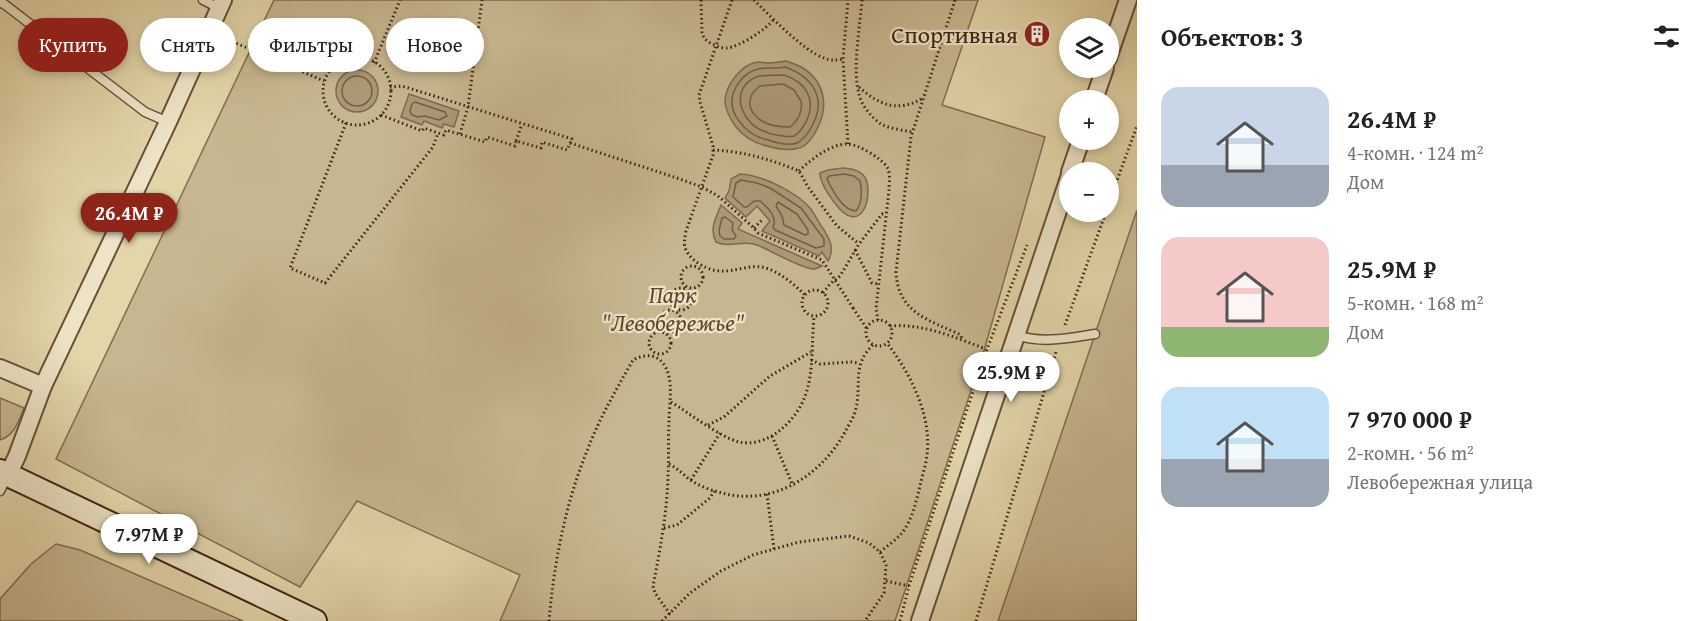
<!DOCTYPE html>
<html lang="ru">
<meta charset="utf-8">
<style>
:root{--surface:#fff;--page:#f6f6f6;--text:#222;--muted:#767676;--accent:#8f2418}
body{margin:0;font-family:"Gentium Book Plus",serif;background:var(--page);color:var(--text);height:100vh;display:flex;flex-direction:column;font-size:22px;white-space:nowrap}
*{box-sizing:border-box;margin:0}
p{font-size:20px;color:var(--muted)}
.icon{flex:none;width:33px;height:33px;fill:none;stroke:currentColor;stroke-width:2;stroke-linecap:round;stroke-linejoin:round}
.map{position:relative;flex:1;overflow:hidden}
.details{display:flex;flex-direction:column;background:var(--surface);width:570px}
.details>*{flex:none}
.top-card{position:absolute;left:18px;top:18px;width:570px;height:54px;display:flex;gap:12px}
.tools{position:absolute;left:1059px;top:18px;display:grid;gap:12px}
.tools a{display:grid;place-items:center;width:60px;height:60px;border-radius:50%;background:var(--surface);box-shadow:0 3px 9px #0003;font-size:30px}
.price{position:absolute;translate:-50% -51px;padding:0 14px;border-radius:21px;background:#fff;color:#222;font-size:20px;line-height:39px;filter:drop-shadow(0 2px 3px #0008)}
.price::after{content:'';position:absolute;left:50%;top:36px;width:18px;height:14px;margin-left:-9px;background:inherit;clip-path:polygon(0 0,100% 0,50% 100%)}
.price.current{background:var(--accent);color:#fff}
ul{padding:0;list-style:none}
li{display:flex;align-items:center;gap:18px;height:150px;padding:0 24px}
li span{display:grid;place-items:center;flex:none;width:168px;height:120px;border-radius:18px;color:#555}
li>.icon{margin-inline-start:auto}
span .icon{width:72px;height:72px;fill:#fffc;stroke-width:1}
li b{font-size:26px}
h2{display:flex;justify-content:space-between;align-items:center;height:72px;padding:0 24px;font-size:26px}
.chip{padding:0 21px;border-radius:27px;background:var(--surface);box-shadow:0 3px 9px #0003;font-size:21px;line-height:54px}
.chip.current{background:var(--accent);color:#fff}
main{display:flex;flex:1;min-height:0}
.map>svg:first-child{display:block}
</style>
<main>
<div class="map">
<svg width="1137" height="621" viewBox="0 0 1137 621">
<rect width="100%" height="100%" fill="#e3d6a9"/>
<filter id="stains"><feTurbulence type="fractalNoise" baseFrequency=".00333" numOctaves="4"/><feColorMatrix values="0 0 0 0 .2 0 0 0 0 .09 0 0 0 0 .02 0 0 0 .5 -.17"/></filter>
<radialGradient id="worn" r=".72"><stop offset=".6" stop-color="#630" stop-opacity="0"/><stop offset="1" stop-color="#630" stop-opacity=".3"/></radialGradient>
<g fill="#c7b790" stroke="#826c52" stroke-width="1.5">
<polygon points="274,0 978,0 942,105 1045,137 983,354 895,621 500,621 520,575 357,501 300,587 56,459"/>
<polygon points="1137,210 1137,621 998,621"/>
<path d="M0,398l24,10c-6,14 -9,27 -24,32z"/>
<polygon points="56,544 80,550 243,621 0,621 0,599 31,564"/>
</g>
<g fill="#ab9976" stroke="#7f694e" stroke-width="1.5">
<path d="M786,61c6,2 12,4 17,7 22,14 26,39 14,61 -3,7 -10,17 -18,19 -10,3 -22,1 -32,-2 -13,-3 -22,-8 -31,-19 -5,-7 -10,-15 -11,-25 0,-16 16,-38 33,-40 2,0 8,1 10,1 6,0 12,-1 18,-2z"/>
<circle cx="357" cy="91" r="21"/>
<polygon points="409,94 459,111 454,127 444,124 442,128 424,121 422,125 401,117"/>
<path d="M843,168c8,1 17,2 21,8 11,14 -1,66 -30,26 -6,-8 -14,-19 -14,-29l8,-3z"/>
<path d="M740,174c22,1 56,18 70,34 4,5 7,11 10,16 8,12 16,23 8,37l-6,-9 -3,4 -57,-25 8,-10 -13,-15 -11,11 -21,-19 4,-7 2,-12z"/>
<path d="M721,205l21,18 -4,6 84,37c-3,1 -5,3 -9,3 -11,0 -43,-19 -56,-24 -14,-6 -25,4 -41,-3 -7,-13 0,-24 5,-37z"/>
</g>
<g fill="none" stroke-linecap="round" stroke-linejoin="round">
<g stroke="#745e44" stroke-width="1.5">
<path d="M785,67c26,9 42,30 28,57 -3,6 -7,13 -14,18 -8,5 -22,1 -31,-2 -10,-2 -17,-6 -24,-13 -6,-7 -12,-14 -12,-24 -1,-14 12,-31 26,-34 8,-2 18,0 27,-2z"/>
<path d="M784,75c22,7 33,25 22,47 -3,5 -6,11 -12,14 -6,2 -17,-1 -23,-2 -8,-3 -15,-5 -20,-11 -14,-15 -16,-36 5,-46 7,-3 20,-1 28,-2z"/>
<circle cx="357" cy="91" r="15"/>
<path d="M783,84l11,6 7,11c2,10 -3,20 -11,26 -9,0 -20,-1 -28,-6 -16,-10 -16,-25 -2,-35z"/>
<polygon points="415,102 445,112 447,116 439,120 425,116 418,117 412,115 410,111 412,104"/>
<path d="M844,174l10,2 6,5c2,10 2,22 -4,30 -14,-1 -23,-20 -29,-32l2,-3z"/>
<path d="M741,180l16,3 13,5 31,20 23,31v7l-8,2 -41,-18 -2,-3c5,-10 -5,-19 -13,-26h-6l-7,6h-3l-11,-10 3,-14z"/>
<polygon points="778,202 797,214 808,230 808,234 805,235 784,225 782,216 776,206"/>
<polygon points="725,217 733,223 732,230 736,236 734,239 724,239 720,236 719,230 722,218"/>
</g>
<defs>
<g id="lane">
<polyline points="203,0 219,8"/>
<polyline points="0,3 4,4 145,112 168,122"/>
<path d="M1016,335c26,9 53,3 79,-1"/>
<polyline points="0,491 8,475"/>
</g>
<g id="street">
<polyline points="1108,58 1128,0"/>
<polyline points="1094,100 1105,68"/>
<polyline points="1070,172 1081,140"/>
<polyline points="0,368 43,386"/>
<polyline points="8,475 17,456 43,386 168,122 223,0"/>
<polyline points="920,621 1070,175"/>
</g>
<polyline id="secondary" points="0,471 315,621"/>
</defs>
<use href="#lane" stroke="#674f38" stroke-width="11"/>
<use href="#street" stroke="#674f38" stroke-width="20"/>
<use href="#secondary" stroke="#3e2213" stroke-width="26"/>
<g stroke="#3e2213" stroke-width="3" stroke-dasharray="1.5 3" stroke-linecap="butt">
<path d="M701,0l1,32 2,6c6,6 15,10 23,10 12,-1 40,-19 47,-29"/>
<path d="M732,0l-33,95 1,7 13,44v9l-27,76c-1,7 -3,13 0,19 5,11 22,21 35,21 13,1 27,-6 41,-4 17,4 32,17 43,28"/>
<path d="M754,0c15,15 51,52 70,58 7,3 12,2 19,1"/>
<path d="M862,0c-2,27 -10,69 -3,94 2,11 13,24 22,30 9,5 22,6 32,8"/>
<path d="M955,0l-44,137 -15,135c2,41 33,48 65,63l1,5"/>
<polyline points="224,38 324,81"/>
<circle cx="357" cy="91" r="34"/>
<polyline points="374,63 400,0"/>
<path d="M859,87c20,18 39,26 64,11"/>
<polyline points="381,115 422,131 424,128 444,135 446,130 485,142 487,137 515,146 516,141 541,148 542,142 567,150 572,139 402,86 390,87"/>
<polyline points="346,123 290,268 325,283 433,147 438,133"/>
<polyline points="460,134 468,107 482,0"/>
<polyline points="516,141 522,124"/>
<polyline points="570,143 677,178 702,187 718,196"/>
<polyline points="848,144 843,59 848,0"/>
<path d="M713,150c30,1 59,10 86,21l9,16 29,39 22,18"/>
<path d="M799,171c11,-11 32,-27 48,-27 11,0 34,14 40,23 4,7 2,16 2,23l-13,119 2,11"/>
<polyline points="1108,205 1137,126"/>
<polyline points="754,228 762,220"/>
<polyline points="855,250 872,283 878,284"/>
<circle cx="692" cy="277" r="11"/>
<circle cx="681" cy="299" r="11"/>
<circle cx="815" cy="303" r="13"/>
<polyline points="823,293 830,284 840,276 859,244 882,214 886,214"/>
<polyline points="853,308 867,329"/>
<circle cx="670" cy="321" r="11"/>
<circle cx="879" cy="333" r="13"/>
<polyline points="1065,325 1106,212"/>
<path d="M890,326c33,-3 66,12 96,23"/>
<circle cx="660" cy="343" r="11"/>
<polyline points="811,360 820,364 851,362 859,363"/>
<path d="M671,402c18,11 49,35 68,40 13,3 29,-2 40,-11 39,-31 31,-70 35,-115"/>
<polyline points="708,425 724,417 770,376 811,352"/>
<polyline points="772,436 793,486"/>
<path d="M669,464c8,4 14,10 21,16 8,5 17,9 25,11 53,18 104,-12 130,-59 3,-6 8,-13 10,-20 8,-27 -5,-46 19,-68"/>
<polyline points="691,480 720,433"/>
<polyline points="767,494 774,549"/>
<polyline points="664,528 677,525 710,498 714,491"/>
<path d="M880,552c7,-6 16,-12 21,-18 11,-13 15,-32 19,-48 2,-10 6,-21 7,-31 5,-40 -17,-82 -40,-112"/>
<polyline points="886,581 909,586"/>
<path d="M549,621c5,-58 16,-116 38,-170 12,-32 29,-61 46,-91 9,-5 21,-7 29,2 13,15 7,41 7,59 -1,18 0,37 -1,55 -1,37 -8,74 -15,110l2,7 15,21"/>
<polyline points="662,621 690,593 721,571 753,555 799,542 849,536 869,543 880,552 886,565 884,593 865,621"/>
<polyline points="900,621 909,586 987,349 1027,245"/>
<polyline points="976,621 1056,352"/>
</g>
<use href="#lane" stroke="#ede4c7" stroke-width="8"/>
<use href="#street" stroke="#ede4c7" stroke-width="16"/>
<use href="#secondary" stroke="#ede4c7" stroke-width="22"/>
<polyline stroke="#3e2213" stroke-width="3" stroke-dasharray="1.5 3" stroke-linecap="butt" points="718,196 754,228 758,233 822,260 853,308"/>
</g>
<defs>
<symbol id="building-disc" viewBox="-11 -11 22 22"><circle r="9.5" fill="#8f2418" stroke="#ede4c7"/><path d="M-4-6H4V6H1V3H-1V6H-4ZM-2.5-4.3h1.7v1.8h-1.7ZM.8-4.3h1.7v1.8H.8ZM-2.5-1h1.7V.8h-1.7ZM.8-1h1.7V.8H.8Z" fill="#fff"/></symbol>
</defs>
<g fill-rule="evenodd">
<use href="#building-disc" x="1022" y="19" width="30" height="30"/>
</g>
<g text-anchor="middle" dominant-baseline="central" stroke-width="4.5" stroke-linejoin="round" paint-order="stroke">
<g font-size="24" fill="#3e2213" stroke="#ede4c7" text-anchor="end">
<text x="1018" y="34">Спортивная</text>
</g>
<g font-size="24" font-style="italic" fill="#604732" stroke="#ede4c7">
<text x="673" y="294">Парк<tspan x="673" dy="28">"Левобережье"</tspan></text>
</g>
</g>
<rect width="100%" height="100%" filter="url(#stains)"/>
<rect width="100%" height="100%" fill="url(#worn)"/>
</svg>
<div class="tools">
<a><svg class="icon" aria-label="layers" viewBox="0 0 24 24"><path d="M12 4l9 5-9 5-9-5zM3 14l9 5 9-5"/></svg></a>
<a>+</a>
<a>−</a>
</div>
<b class="price current" style="left:129px;top:244px">26.4M ₽</b>
<b class="price" style="left:1011px;top:403px">25.9M ₽</b>
<b class="price" style="left:149px;top:565px">7.97M ₽</b>
<div class="top-card">
<a class="chip current">Купить</a>
<a class="chip">Снять</a>
<a class="chip">Фильтры</a>
<a class="chip">Новое</a>
</div>
</div>
<section class="details">
<h2>Объектов: 3<svg class="icon" aria-label="filters" viewBox="0 0 24 24"><path d="M4 7h16M4 17h16"/><circle cx="9" cy="7" r="2"/><circle cx="15" cy="17" r="2"/></svg></h2>
<ul>
<li><span style="background:linear-gradient(#c9d6e8 65%,#9aa5b1 0)"><svg class="icon" aria-label="home" viewBox="0 0 24 24"><path d="M3 11l9-7 9 7M6 9v11h12V9"/></svg></span><div><b>26.4M ₽</b><p>4-комн. · 124 m²</p><p>Дом</p></div></li>
<li><span style="background:linear-gradient(#f6c9c9 75%,#8fb573 0)"><svg class="icon" aria-label="home" viewBox="0 0 24 24"><path d="M3 11l9-7 9 7M6 9v11h12V9"/></svg></span><div><b>25.9M ₽</b><p>5-комн. · 168 m²</p><p>Дом</p></div></li>
<li><span style="background:linear-gradient(#bfe0f5 60%,#9aa5b1 0)"><svg class="icon" aria-label="home" viewBox="0 0 24 24"><path d="M3 11l9-7 9 7M6 9v11h12V9"/></svg></span><div><b>7 970 000 ₽</b><p>2-комн. · 56 m²</p><p>Левобережная улица</p></div></li>
</ul>
</section>
</main>
